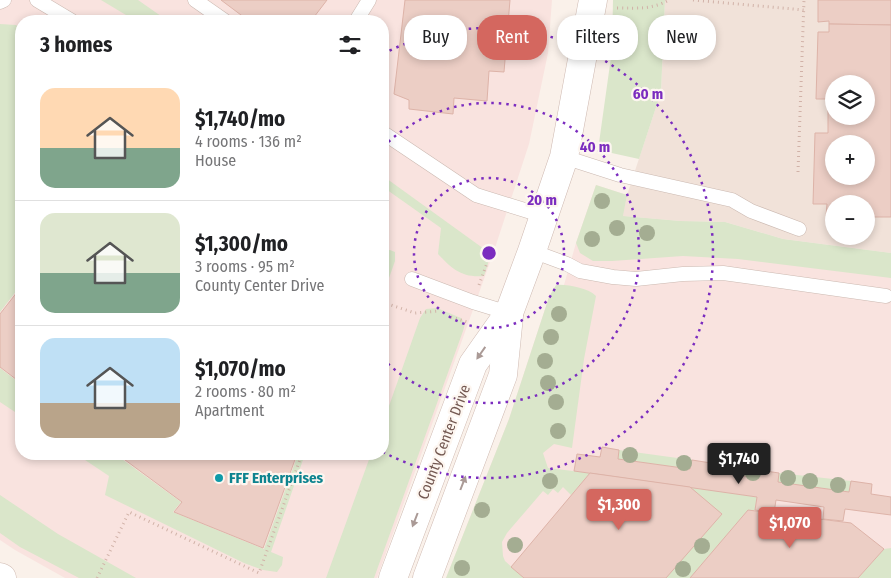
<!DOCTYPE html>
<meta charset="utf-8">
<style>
:root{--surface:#fff;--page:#f6f6f6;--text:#202124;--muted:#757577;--line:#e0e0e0;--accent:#d4675f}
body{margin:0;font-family:"Fira Sans Condensed",sans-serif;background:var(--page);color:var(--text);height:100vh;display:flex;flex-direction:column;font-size:19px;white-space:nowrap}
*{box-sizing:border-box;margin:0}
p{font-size:16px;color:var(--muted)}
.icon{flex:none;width:28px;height:28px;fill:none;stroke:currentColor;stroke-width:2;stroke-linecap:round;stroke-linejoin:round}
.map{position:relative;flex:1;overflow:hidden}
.side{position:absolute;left:15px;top:15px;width:374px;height:445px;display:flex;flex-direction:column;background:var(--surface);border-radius:20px;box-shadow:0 2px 8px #0003}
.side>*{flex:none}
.guide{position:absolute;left:404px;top:15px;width:411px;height:45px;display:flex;gap:10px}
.tools{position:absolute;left:825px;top:75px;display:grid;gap:10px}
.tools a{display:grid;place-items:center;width:50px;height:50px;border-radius:50%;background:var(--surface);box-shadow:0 2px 8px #0003;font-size:25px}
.price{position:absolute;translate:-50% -42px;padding:0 11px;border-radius:5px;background:var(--accent);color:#fff;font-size:16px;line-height:32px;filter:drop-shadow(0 1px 2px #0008)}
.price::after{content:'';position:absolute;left:50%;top:30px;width:15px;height:11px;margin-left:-8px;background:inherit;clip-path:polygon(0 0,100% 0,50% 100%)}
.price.on{background:#222;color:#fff}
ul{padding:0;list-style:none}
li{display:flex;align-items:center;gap:15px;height:125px;padding:0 25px}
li+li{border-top:1px solid var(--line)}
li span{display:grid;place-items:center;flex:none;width:140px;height:100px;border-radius:15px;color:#555}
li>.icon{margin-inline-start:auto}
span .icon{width:60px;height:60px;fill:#fffc;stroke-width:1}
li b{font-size:21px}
h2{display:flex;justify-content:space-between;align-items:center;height:60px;padding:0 25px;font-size:21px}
.tag{padding:0 18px;border-radius:20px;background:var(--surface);box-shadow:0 2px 8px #0003;font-size:18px;line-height:45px}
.tag.on{background:var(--accent);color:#fff}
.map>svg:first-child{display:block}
</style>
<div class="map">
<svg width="891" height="578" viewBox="0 0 891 578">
<rect width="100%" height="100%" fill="#faf1ea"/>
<path fill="#f1e2d9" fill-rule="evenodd" d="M665,0h226v253l-108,-14 -58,-17 -45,-1 -58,-5 5,-21 34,-103zM834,84h32v32h-32zM834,144h32v32h-32zM834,204h32v32h-32z"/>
<g fill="#f9e3df" fill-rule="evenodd">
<path d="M0,0h552l-4,53 -19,91 -35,107 -117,327h-312l-50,-28 -15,-10zM21,21h361v433h-361z"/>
<polygon points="596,185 627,195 623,216 680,221 725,222 783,239 891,253 891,578 446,578 509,419 549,297 556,285 564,285 576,243"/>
</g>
<g fill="#dae6ca">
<polygon points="101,0 138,0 168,21 136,21"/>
<polygon points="613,0 665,0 661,92 639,159 598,150 612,50"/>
<polygon points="0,24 16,25 21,29 21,285 0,312"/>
<path d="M383,176l108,78 -7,22c-22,2 -32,-7 -46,-22l3,-26 -58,-41z"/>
<polygon points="596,185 627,195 623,216 680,221 725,222 783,239 891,253 891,278 738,259 683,256 612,261 593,261 580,253 576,243"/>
<polygon points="390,250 395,252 395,261 383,295 383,251"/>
<path d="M556,285c11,-1 32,3 40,11l-12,63 -12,89 -18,-4 -11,9 5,15 42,5 -19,22 -8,-8 -5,6 -5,-4 -5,6 -5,-4 -36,42 -5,9 1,14 2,5 19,17h-78l63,-159 40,-122z"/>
<polygon points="437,308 461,318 465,324 463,331 374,578 326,578 371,454 382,454 383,423 420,318 426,309"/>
<polygon points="0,368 21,384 21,416 0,402"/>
<polygon points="619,450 692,460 690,469 618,459"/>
<polygon points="76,454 115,454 181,502 173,512 264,549 298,454 305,454 271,552 283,557 282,565 277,572 263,570 244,563 105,495 109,476"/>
<polygon points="711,463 759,470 758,478 710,471"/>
<polygon points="779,473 851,481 849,492 778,482"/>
<polygon points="690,487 757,497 755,510 748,510 690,578 666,578"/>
<polygon points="0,495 58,534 136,578 79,578 20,547 0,533"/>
<polygon points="891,548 891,578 858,578 884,549"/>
</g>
<g fill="#eccec5" stroke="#ddb3a8" fill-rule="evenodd">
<polygon points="221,0 327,0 311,21 249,21"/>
<polygon points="405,0 510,0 504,72 489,71 487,101 454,98 453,114 409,109 409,100 394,94"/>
<polygon points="818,0 891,0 891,25 829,24 829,21 818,22"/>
<path d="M829,24l62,1v192h-25v-13h-32v12h-8l1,-12h-14l2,-71h13v-34h-12l2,-67h11zM834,84h32v32h-32zM834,144h32v32h-32z"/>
<polygon points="21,287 21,383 0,367 0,314"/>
<polygon points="602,447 619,450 618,459 690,469 692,460 711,463 710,471 758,478 759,470 779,473 778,482 849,492 851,481 872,484 871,494 891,497 891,515 845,509 843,521 823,519 824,507 776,500 774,513 755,510 757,497 574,471 577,454 600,457"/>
<polygon points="117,454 297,454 263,548 174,512 182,502"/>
<polygon points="590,473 690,487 722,514 666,578 524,578 511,567"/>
<polygon points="748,510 851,523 884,549 858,578 690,578"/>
</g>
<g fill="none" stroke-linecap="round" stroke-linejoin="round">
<defs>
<g id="lane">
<polyline points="37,0 72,21"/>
<polyline points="195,0 225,21"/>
<polyline points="0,2 4,0"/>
<polyline points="356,21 369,0"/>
<polyline points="382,132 476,195 544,216"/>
<polyline points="564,157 620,175 732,200 751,211 799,229"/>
<polyline points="532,251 567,264 580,271 613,277 636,279 683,274 723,273 886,296"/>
<polyline points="412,279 473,302 509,313"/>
</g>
<g id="secondary">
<polyline points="0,577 2,578"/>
<polyline points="393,578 473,364 509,313 532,251 564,157 593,0"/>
<polyline points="427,578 503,375 509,316"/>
</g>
</defs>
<use href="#lane" stroke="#cbb9b1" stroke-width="15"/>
<use href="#secondary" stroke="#cfbab2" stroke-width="29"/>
<g stroke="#d1b2a8" stroke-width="3" stroke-dasharray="1 4" stroke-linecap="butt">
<polyline points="693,0 804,10"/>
<path d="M617,8c20,0 34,2 52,-8"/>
<polyline points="798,172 804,0"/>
<polyline points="479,285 494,244"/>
<polyline points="382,302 415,313 439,311"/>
<polyline points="451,317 467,322"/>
<polyline points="97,578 129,512 259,573 302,454"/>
</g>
<use href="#lane" stroke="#fff" stroke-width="14"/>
<use href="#secondary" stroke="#fff" stroke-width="28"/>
</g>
<g fill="#a4ad92">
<circle cx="602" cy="201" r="8"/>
<circle cx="617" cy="228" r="8"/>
<circle cx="647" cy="233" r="8"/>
<circle cx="592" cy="239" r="8"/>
<circle cx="559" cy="314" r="8"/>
<circle cx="551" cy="337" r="8"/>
<circle cx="545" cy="361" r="8"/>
<circle cx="548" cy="383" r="8"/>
<circle cx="556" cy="402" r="8"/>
<circle cx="558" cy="431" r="8"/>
<circle cx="630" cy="455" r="8"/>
<circle cx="684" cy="463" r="8"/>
<circle cx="717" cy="467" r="8"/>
<circle cx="753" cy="473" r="8"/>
<circle cx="788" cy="478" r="8"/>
<circle cx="550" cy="481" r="8"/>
<circle cx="810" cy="481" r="8"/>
<circle cx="838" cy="485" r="8"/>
<circle cx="482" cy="510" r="8"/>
<circle cx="515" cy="545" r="8"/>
<circle cx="702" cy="546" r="8"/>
<circle cx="462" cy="568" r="8"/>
<circle cx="683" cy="569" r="8"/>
</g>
<defs><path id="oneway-solid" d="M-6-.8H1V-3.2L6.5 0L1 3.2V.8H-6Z" transform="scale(1.25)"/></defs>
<g fill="#aa9a96">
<use href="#oneway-solid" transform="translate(481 353) rotate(125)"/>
<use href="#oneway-solid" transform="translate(463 483) rotate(-69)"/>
<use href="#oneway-solid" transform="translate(415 520) rotate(111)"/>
</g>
<g fill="none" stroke="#7b2cbf" stroke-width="2.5" stroke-dasharray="2.5 5">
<circle cx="489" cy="253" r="75"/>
<path d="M383 147A150 150 0 1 1 383 359"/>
<path d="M383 54A225 225 0 1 1 383 452"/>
</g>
<circle fill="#0f9aa8" stroke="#fdf6f0" stroke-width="2" cx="219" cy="478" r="5"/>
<g text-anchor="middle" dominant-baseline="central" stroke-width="4.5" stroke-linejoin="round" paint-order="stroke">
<g font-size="15" fill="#725750" stroke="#fdf6f0">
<text transform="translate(444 442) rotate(-69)">County Center Drive</text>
</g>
<g font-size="15" font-weight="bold" fill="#0d838f" stroke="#fdf6f0" text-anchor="start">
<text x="229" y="478">FFF Enterprises</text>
</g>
</g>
<circle cx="489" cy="253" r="8" fill="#7b2cbf" stroke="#fdf6f0" stroke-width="2.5"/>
<g font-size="15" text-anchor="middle" font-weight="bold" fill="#7b2cbf" stroke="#fdf6f0" stroke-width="4.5" stroke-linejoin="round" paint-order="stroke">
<text x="648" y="99">60 m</text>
<text x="595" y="152">40 m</text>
<text x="542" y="205">20 m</text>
</g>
</svg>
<div class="tools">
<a><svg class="icon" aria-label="layers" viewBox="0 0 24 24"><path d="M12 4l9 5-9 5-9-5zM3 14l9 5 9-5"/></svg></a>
<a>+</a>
<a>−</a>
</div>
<b class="price on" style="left:739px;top:485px">$1,740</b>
<b class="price" style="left:619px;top:531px">$1,300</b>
<b class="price" style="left:790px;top:549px">$1,070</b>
<div class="guide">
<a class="tag">Buy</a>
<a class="tag on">Rent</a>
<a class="tag">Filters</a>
<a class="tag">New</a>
</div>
<section class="side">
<h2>3 homes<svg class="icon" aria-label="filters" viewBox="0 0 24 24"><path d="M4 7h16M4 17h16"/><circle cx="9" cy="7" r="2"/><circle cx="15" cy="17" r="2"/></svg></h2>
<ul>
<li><span style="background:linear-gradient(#ffd9b3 60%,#7fa58c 0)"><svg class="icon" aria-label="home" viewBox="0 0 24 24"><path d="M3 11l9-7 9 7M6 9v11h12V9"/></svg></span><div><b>$1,740/mo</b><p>4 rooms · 136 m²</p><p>House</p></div></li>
<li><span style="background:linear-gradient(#dfe7d0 60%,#7fa58c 0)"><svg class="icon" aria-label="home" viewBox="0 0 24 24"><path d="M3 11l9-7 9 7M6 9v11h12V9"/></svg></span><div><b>$1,300/mo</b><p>3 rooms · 95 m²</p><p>County Center Drive</p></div></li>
<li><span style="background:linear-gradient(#bfe0f5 65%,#b9a48a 0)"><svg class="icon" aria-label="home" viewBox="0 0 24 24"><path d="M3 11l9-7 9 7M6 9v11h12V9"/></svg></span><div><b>$1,070/mo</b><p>2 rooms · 80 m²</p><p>Apartment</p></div></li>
</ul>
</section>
</div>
